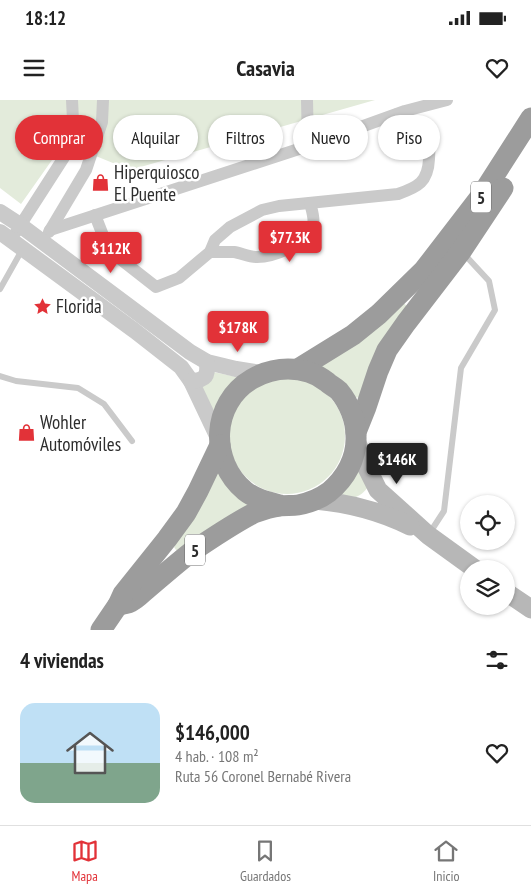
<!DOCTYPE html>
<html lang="es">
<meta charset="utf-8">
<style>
:root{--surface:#fff;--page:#f6f6f6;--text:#222;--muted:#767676;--line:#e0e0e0;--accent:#e23238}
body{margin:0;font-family:"PT Sans Narrow",sans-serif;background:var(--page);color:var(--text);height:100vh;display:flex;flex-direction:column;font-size:19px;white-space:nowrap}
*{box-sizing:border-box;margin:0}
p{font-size:16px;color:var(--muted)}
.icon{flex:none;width:28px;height:28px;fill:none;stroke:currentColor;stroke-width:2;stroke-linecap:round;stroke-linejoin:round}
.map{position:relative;height:530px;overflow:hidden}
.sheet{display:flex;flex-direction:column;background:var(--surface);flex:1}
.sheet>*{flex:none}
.top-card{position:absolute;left:15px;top:15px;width:501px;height:45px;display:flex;gap:10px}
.buttons{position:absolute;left:460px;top:395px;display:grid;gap:10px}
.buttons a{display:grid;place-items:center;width:55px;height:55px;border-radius:50%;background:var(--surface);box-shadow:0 1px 4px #0004;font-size:25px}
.price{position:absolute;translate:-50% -42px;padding:0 11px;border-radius:5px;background:var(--accent);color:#fff;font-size:16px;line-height:32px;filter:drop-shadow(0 1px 2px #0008)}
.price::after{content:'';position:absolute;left:50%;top:30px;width:15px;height:11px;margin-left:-8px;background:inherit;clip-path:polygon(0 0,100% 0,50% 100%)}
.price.on{background:#222;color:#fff}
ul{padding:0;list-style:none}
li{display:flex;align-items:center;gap:15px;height:125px;padding:0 20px}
li span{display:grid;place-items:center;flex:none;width:140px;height:100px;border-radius:15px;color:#555}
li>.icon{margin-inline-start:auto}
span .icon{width:60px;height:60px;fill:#fffc;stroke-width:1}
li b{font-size:21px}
h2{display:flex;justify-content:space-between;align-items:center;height:60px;padding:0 20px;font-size:21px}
.chip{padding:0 18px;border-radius:22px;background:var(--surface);box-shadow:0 1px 4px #0004;font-size:18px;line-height:45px}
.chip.on{background:var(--accent);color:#fff}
.status{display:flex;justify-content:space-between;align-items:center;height:35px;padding:0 25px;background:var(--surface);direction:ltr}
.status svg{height:14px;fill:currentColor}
header{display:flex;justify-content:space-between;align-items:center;height:65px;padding:0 20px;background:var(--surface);font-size:22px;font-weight:700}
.tabs{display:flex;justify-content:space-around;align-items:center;height:70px;border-top:1px solid var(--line);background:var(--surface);font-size:14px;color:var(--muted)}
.tabs a{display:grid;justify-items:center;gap:2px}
.tabs .on{color:var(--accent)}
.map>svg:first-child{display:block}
</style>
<div class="status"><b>18:12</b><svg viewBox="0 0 49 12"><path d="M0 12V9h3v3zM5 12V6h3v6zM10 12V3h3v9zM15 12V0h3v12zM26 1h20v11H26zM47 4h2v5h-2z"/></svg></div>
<header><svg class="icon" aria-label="menu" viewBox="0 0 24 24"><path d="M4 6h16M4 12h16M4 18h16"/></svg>Casavia<svg class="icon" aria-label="heart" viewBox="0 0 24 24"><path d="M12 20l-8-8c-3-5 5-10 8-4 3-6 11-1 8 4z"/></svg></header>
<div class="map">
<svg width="531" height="530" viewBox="0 0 531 530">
<rect width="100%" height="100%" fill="#fff"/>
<g fill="#e3ebdb">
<polygon points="0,0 375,0 130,70 64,43 21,104 0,88"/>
<polygon points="401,204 405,204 407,207 361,297 354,298 322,270 322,264"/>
<polygon points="213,272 237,277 213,312 201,286"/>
<circle cx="287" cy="336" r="58"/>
<path d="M356,361l12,26c-6,8 -11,11 -21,11l-11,-8z"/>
<polygon points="218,372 254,402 180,452 176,450 174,447"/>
</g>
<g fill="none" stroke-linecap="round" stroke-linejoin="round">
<g stroke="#cacaca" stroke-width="6">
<polyline points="0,189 22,150"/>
<polyline points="0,276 16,281 78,288 104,304 132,341"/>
<polyline points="429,434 444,411 461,268 495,210 489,181 464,154"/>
</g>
<g stroke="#cacaca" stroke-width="12">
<polyline points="307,0 308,46"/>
<path d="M95,115l9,23 15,20 37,29 23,-9 31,-26 5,-12 15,-13 32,-17 17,-4 119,-12c20,-7 30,-12 31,-35 0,-4 1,-11 0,-16 -5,-13 -20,-22 -32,-29"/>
<polyline points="50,130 308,46 405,11 447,0"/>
<polyline points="16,132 70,48 73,20 72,0"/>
<polyline points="49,132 86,70 102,22 103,0"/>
<path d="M210,152c8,0 16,0 24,0 7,1 15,5 23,5 16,0 51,-13 56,-31 2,-7 -1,-15 -3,-23"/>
</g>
<g stroke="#cacaca" stroke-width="16">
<polyline points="0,112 20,125 190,252 207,262 236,269 262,273"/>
<polyline points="0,132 135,231 181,267 191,281 219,340"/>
<path d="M191,281c15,-1 17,-5 16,-19"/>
</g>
<g stroke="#b7b7b7" stroke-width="19">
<polyline points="356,340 365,364 378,390 428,435 475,469"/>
<path d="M315,400c33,3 65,11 95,26"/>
<polyline points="506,492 531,509"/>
</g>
<g stroke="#9c9c9c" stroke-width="21">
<polyline points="298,269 353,235 379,214 424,170 481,96 531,18"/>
<polyline points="356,332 366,307 378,271 387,250 406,223 462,150 503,88"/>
<path d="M118,505c4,-1 10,-1 14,-4 5,-2 10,-8 15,-12 14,-12 28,-24 43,-36 19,-13 43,-29 64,-40 8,-3 17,-6 26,-7 6,-1 12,0 18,-1 11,-2 23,-7 31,-13 17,-14 28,-34 27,-56 0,-16 -7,-33 -17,-45 -4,-4 -9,-6 -12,-9 -11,-9 -25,-13 -39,-13 -13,0 -24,3 -36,10 -41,24 -43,82 -7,112 10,8 23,11 35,14"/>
<polyline points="101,530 118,505 123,494 167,439 186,413 198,391 220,345"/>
</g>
</g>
<defs>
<symbol id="shop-bare" viewBox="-9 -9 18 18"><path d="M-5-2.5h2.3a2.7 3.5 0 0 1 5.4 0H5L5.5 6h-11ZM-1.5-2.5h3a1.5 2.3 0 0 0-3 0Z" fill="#e23238" stroke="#fff" stroke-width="2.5" paint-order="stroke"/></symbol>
<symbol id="sight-bare" viewBox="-9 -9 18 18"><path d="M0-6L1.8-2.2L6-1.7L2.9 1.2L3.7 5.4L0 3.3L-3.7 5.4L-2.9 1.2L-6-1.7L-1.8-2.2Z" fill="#e23238" stroke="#fff" stroke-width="2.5" paint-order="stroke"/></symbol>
</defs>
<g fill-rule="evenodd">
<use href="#shop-bare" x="88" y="70" width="25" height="25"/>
<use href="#sight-bare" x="30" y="194" width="25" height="25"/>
<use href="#shop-bare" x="14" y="320" width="25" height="25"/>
</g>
<g text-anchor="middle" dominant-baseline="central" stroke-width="5" stroke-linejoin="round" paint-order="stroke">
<g fill="#fff" stroke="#6c6c6c" stroke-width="1">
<rect x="471" y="81.5" width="20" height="31" rx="4"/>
<rect x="185" y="434.5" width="20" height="31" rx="4"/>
</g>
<g font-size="18" font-weight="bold" fill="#2d2d2d">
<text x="481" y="97">5</text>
<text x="195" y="450">5</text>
</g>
<g font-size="19" fill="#2d2d2d" stroke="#fff" text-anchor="start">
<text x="114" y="72">Hiperquiosco<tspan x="114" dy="22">El Puente</tspan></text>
<text x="56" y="206">Florida</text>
<text x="40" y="322">Wohler<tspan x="40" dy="22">Automóviles</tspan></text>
</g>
</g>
</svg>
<div class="buttons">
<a><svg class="icon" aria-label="locate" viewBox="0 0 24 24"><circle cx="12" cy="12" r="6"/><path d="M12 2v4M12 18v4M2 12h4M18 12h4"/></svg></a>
<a><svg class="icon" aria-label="layers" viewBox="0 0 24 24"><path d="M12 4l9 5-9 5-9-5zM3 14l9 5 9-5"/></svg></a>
</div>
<b class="price" style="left:290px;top:163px">$77.3K</b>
<b class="price" style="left:111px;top:174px">$112K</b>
<b class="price" style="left:238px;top:253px">$178K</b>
<b class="price on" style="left:397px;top:385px">$146K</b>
<div class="top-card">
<a class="chip on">Comprar</a>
<a class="chip">Alquilar</a>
<a class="chip">Filtros</a>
<a class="chip">Nuevo</a>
<a class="chip">Piso</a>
</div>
</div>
<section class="sheet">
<h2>4 viviendas<svg class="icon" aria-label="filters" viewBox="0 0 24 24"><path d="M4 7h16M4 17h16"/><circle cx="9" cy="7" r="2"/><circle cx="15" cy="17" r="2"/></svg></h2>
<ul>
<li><span style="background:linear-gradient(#bfe0f5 60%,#7fa58c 0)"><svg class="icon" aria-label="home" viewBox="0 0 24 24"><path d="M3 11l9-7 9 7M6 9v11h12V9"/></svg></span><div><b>$146,000</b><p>4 hab. · 108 m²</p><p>Ruta 56 Coronel Bernabé Rivera</p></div><svg class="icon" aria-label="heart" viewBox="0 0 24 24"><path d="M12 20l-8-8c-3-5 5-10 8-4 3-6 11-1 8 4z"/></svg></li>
</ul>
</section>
<nav class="tabs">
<a class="on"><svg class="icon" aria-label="map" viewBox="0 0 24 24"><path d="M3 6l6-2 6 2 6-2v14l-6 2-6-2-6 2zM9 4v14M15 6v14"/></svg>Mapa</a>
<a><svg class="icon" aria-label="saved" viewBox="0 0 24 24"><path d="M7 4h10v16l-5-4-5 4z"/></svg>Guardados</a>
<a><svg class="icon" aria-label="home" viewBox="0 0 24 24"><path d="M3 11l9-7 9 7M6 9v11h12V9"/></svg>Inicio</a>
</nav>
